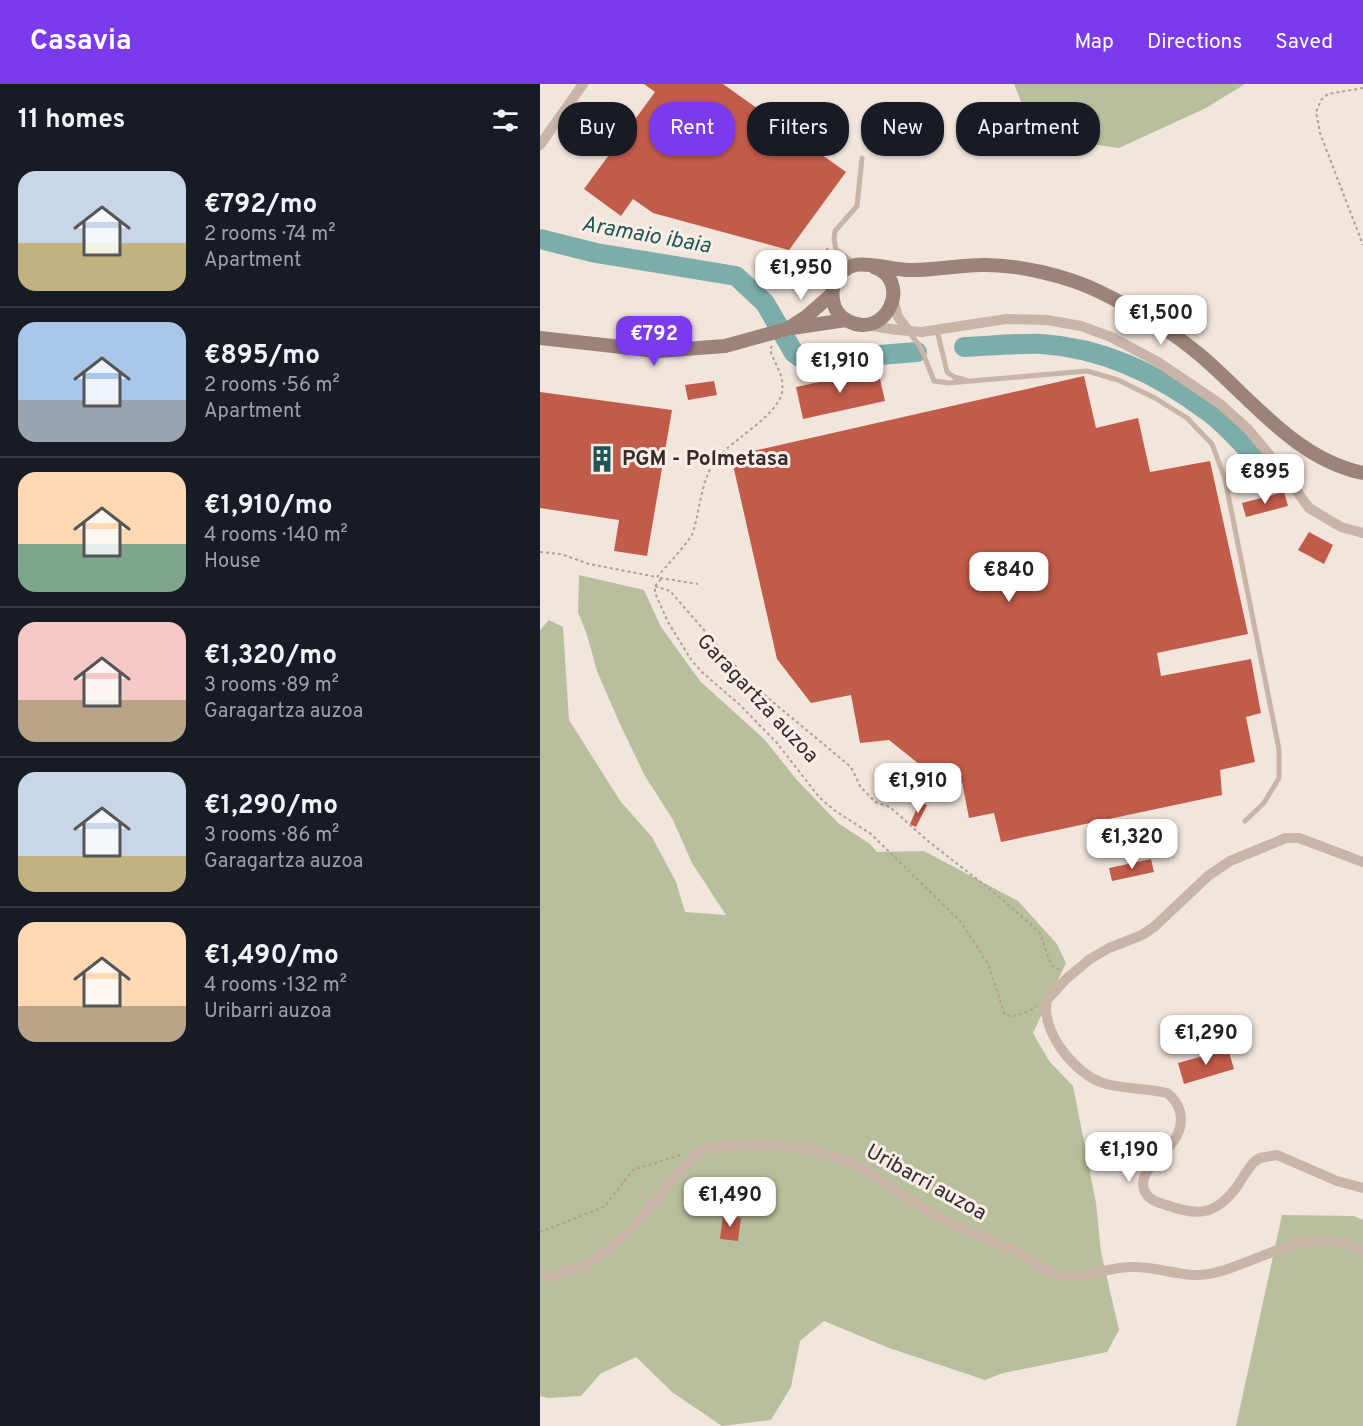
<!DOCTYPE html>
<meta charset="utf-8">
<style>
:root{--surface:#171b24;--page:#242831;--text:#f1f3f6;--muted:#9ea1a6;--line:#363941;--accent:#7c3aed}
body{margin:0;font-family:Overpass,sans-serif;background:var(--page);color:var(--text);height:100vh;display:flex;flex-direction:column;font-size:22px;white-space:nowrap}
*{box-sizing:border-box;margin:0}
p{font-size:20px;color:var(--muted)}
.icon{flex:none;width:33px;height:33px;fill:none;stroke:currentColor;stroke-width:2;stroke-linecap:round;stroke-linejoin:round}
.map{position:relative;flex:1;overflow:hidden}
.drawer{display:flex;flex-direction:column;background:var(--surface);width:540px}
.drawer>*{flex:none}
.banner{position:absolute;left:18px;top:18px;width:570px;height:54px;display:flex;gap:12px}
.price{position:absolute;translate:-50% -51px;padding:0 14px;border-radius:12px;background:#fff;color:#222;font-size:20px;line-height:39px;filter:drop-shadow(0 2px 3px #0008)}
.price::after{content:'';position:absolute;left:50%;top:36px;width:18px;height:14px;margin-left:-9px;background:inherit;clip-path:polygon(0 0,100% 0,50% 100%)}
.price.active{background:var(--accent);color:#fff}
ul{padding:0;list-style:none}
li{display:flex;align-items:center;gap:18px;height:150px;padding:0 18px}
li+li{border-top:2px solid var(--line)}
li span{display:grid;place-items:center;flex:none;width:168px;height:120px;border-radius:18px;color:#555}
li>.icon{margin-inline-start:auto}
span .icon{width:72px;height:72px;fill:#fffc;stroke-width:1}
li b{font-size:26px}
h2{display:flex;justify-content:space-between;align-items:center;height:72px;padding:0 18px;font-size:26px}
.tag{padding:0 21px;border-radius:24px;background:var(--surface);box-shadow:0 2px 4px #0004;font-size:21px;line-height:54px}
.tag.active{background:var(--accent);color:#fff}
header{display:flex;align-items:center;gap:36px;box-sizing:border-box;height:84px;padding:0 30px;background:var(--accent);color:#fff}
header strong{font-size:28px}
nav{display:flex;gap:33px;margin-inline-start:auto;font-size:21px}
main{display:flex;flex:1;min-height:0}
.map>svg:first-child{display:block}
</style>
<header>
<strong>Casavia</strong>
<nav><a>Map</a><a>Directions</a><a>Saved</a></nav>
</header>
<main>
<section class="drawer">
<h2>11 homes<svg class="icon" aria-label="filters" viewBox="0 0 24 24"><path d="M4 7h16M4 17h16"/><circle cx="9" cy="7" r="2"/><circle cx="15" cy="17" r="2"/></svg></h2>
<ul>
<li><span style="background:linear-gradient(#c9d6e8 60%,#c2b280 0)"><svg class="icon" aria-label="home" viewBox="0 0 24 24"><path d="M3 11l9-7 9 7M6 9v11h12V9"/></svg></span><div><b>€792/mo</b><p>2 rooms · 74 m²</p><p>Apartment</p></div></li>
<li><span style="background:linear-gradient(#a9c7e8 65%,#9aa5b1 0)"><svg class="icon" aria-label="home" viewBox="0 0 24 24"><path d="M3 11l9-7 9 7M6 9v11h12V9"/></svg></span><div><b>€895/mo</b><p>2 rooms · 56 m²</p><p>Apartment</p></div></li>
<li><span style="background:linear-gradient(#ffd9b3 60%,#7fa58c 0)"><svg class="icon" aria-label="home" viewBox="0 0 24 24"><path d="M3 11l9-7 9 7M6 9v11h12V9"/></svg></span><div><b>€1,910/mo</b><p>4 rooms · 140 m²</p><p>House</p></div></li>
<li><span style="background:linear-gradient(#f6c9c9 65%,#b9a48a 0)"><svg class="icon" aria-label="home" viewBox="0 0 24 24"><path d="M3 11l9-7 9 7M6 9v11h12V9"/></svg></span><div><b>€1,320/mo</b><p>3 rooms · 89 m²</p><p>Garagartza auzoa</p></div></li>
<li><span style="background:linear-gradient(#c9d6e8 70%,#c2b280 0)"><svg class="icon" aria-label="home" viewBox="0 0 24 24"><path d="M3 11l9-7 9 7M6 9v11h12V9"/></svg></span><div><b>€1,290/mo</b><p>3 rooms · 86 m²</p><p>Garagartza auzoa</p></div></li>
<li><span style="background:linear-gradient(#ffd9b3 70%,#b9a48a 0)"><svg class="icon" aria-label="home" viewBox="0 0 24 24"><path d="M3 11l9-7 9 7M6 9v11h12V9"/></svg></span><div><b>€1,490/mo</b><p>4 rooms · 132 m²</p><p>Uribarri auzoa</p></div></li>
</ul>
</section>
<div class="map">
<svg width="823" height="1342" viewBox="0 0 823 1342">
<rect width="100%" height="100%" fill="#f1e5dc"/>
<g fill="#b7bf9d">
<polygon points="474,0 705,0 666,24 579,64 495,52"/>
<polygon points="39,491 104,506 121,543 160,597 225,656 256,695 298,739 330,760 337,768 384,767 478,817 517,860 526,879 493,949 509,977 533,1002 556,1119 561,1168 579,1246 567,1268 463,1289 445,1296 349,1264 284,1237 260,1257 251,1303 231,1336 182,1342 132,1308 96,1273 60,1290 41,1312 8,1314 0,1312 0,546 9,536 23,543 29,636 81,718 112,753 136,798 145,828 186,831 152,779 133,736 105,692 79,638 57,587 47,551 38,528"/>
<polygon points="742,1131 814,1132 823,1136 823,1342 696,1342"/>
</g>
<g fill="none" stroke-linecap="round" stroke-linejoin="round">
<g stroke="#7cadaa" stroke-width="20">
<polyline points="0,155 56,169 196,192 225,219 254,269 265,277 377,268"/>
<path d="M424,263c25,-1 52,-4 78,-3 62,4 119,32 168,69 20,15 37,37 56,55"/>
</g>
</g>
<g fill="#c15b4a">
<polygon points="104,0 183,0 306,88 249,166 113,129 93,115 81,132 44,105 115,8"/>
<polygon points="344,33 365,44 364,47 372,51 369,57 372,59 367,67 356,61 351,71 329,59"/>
<polygon points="338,286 345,317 263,335 256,303"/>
<polygon points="544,292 556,344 598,334 610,388 670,377 708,550 617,569 621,592 711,575 721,629 706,633 715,678 680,686 682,711 461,758 454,729 429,734 422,698 404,700 349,656 320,659 311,611 271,619 237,575 191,372"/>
<polygon points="174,297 177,311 148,316 145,301"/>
<polygon points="0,308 132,326 107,472 74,467 79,436 0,424"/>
<polygon points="744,408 748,422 706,433 702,419"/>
<polygon points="769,448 793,461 784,480 758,466"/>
<polygon points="380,717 387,721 376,743 370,740"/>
<polygon points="611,775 614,788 572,797 569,784"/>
<polygon points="688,965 694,985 644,1000 638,979"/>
<polygon points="183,1131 201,1134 198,1157 180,1155"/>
</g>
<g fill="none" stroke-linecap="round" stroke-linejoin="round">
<g stroke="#b49e93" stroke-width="2" stroke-dasharray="3 3" stroke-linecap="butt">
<polyline points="823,4 788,10 781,16 776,28 780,49 823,161"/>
<polyline points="287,164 289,175"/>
<path d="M0,468l21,2 28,10 68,13c7,-8 32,-36 35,-42 9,-26 8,-56 26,-78 16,-18 60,-42 64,-65 3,-17 -8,-28 -12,-43l3,-4"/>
<polyline points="120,494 158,500"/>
<path d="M121,495l-6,7v7l13,29 24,39 11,12 36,31 38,39 42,54 15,13 37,24 90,88 27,42 17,51c10,3 24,-3 32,-9"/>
<polyline points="115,502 130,507 210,599 311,683 320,702 335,718 350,723 388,757 456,810 500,849 511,881 522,887"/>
<polyline points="0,1148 64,1123 93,1086 140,1071"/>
</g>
<g stroke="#c9b4a8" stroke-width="5">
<polyline points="298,167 314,179"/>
<polyline points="299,189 298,174 294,156 295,147 317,122 322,74"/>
<polyline points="397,246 407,288 414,293 426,296"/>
<polyline points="369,248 381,264 394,297 408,299 547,287 578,296 615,314 647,334 672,360 685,395 739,665 739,694 724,719 705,737"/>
</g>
<g stroke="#c9b4a8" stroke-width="10">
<polyline points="0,61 43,0"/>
<polyline points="353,215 358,233 368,246"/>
<polyline points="327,241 357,246 382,248 466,235 507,236 541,242 571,253 618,278 680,320 708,345 737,380 769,424 801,443 823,449"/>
<path d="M823,778l-64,-24h-13l-56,23 -22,15 -54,51 -12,8 -33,13 -19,11 -24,20 -19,21c-7,31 28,74 56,83 18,6 44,5 64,10 7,5 11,11 13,19 8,33 -36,49 -37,71 0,12 9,18 20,21 32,11 50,14 73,-16 6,-9 11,-18 18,-26l6,-4 17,-3 60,26 26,7"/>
<path d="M0,1195c20,-6 43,-10 59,-23 11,-9 22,-18 32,-27 16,-17 57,-73 75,-80 4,-2 9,-2 13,-3 44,-5 100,0 139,21 26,13 49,32 74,46 25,15 53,24 79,36 17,8 31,22 49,26 25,4 48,-8 72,-8 28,-1 54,13 82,6 50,-12 97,-51 149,-22"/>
</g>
<g stroke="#9c837a" stroke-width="14">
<path d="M334,183c39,13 13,74 -26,54 -8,-4 -14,-12 -15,-21 -3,-16 7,-31 22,-35 13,-3 39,5 54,5 24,1 48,-5 72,-5 36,-1 87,11 119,27 35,17 70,38 100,63 51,43 95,104 163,118"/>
<polyline points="252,244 306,236"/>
<polyline points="0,254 118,267 185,262 247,245 267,232 292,210"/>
</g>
</g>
<defs>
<symbol id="building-bare" viewBox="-9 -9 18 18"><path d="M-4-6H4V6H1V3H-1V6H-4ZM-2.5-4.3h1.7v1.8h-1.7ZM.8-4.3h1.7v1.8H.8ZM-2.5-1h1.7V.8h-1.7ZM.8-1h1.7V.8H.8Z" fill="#1f5654" stroke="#f9efe8" stroke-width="2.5" paint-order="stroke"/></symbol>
</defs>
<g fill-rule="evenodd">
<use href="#building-bare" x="43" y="356" width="38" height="38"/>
</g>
<g text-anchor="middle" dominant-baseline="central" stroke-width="6" stroke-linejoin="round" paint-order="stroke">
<g font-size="21" font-weight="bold" fill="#362b28" stroke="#f9efe8" text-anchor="start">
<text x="82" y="375">PGM - Polmetasa</text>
</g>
<g font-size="21" fill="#362b28" stroke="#f9efe8">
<text transform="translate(217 615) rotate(47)">Garagartza auzoa</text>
<text transform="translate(386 1099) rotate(29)">Uribarri auzoa</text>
</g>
<g font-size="22" font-style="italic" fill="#1f5654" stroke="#f9efe8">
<text transform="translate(106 152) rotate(10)">Aramaio ibaia</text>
</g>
</g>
</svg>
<b class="price" style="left:261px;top:217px">€1,950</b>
<b class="price" style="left:621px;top:262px">€1,500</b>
<b class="price active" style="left:114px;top:283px">€792</b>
<b class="price" style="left:300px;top:310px">€1,910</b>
<b class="price" style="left:725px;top:421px">€895</b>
<b class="price" style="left:469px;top:519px">€840</b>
<b class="price" style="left:378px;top:730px">€1,910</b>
<b class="price" style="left:592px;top:786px">€1,320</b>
<b class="price" style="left:666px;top:982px">€1,290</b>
<b class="price" style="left:589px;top:1099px">€1,190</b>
<b class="price" style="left:190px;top:1144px">€1,490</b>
<div class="banner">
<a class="tag">Buy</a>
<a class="tag active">Rent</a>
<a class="tag">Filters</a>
<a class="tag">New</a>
<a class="tag">Apartment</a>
</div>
</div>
</main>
